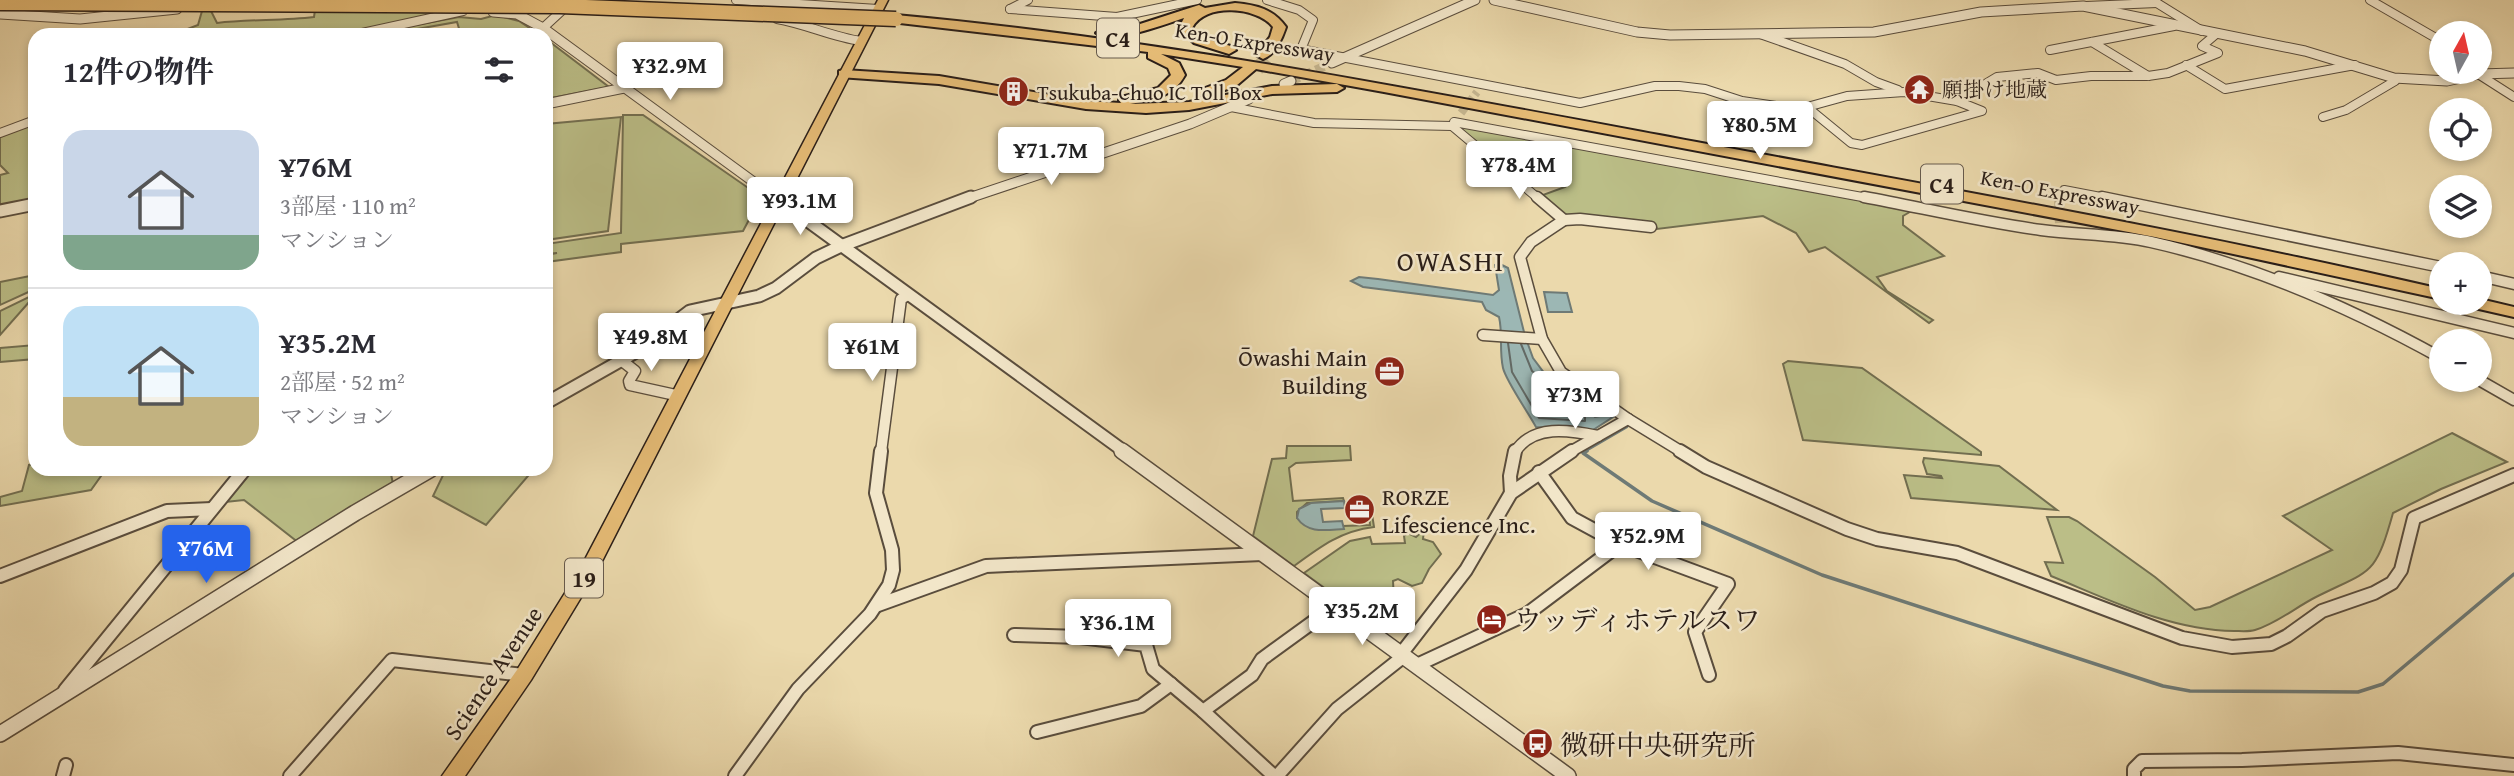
<!DOCTYPE html>
<html lang="ja">
<meta charset="utf-8">
<style>
:root{--surface:#fff;--page:#f7f7f7;--text:#2b2b33;--muted:#7c7c81;--line:#e1e1e2;--accent:#2563eb}
body{margin:0;font-family:"Gentium Book Plus","Noto Serif JP",serif;background:var(--page);color:var(--text);height:100vh;display:flex;flex-direction:column;font-size:26px;white-space:nowrap}
*{box-sizing:border-box;margin:0}
p{font-size:23px;color:var(--muted)}
.icon{flex:none;width:38px;height:38px;fill:none;stroke:currentColor;stroke-width:2;stroke-linecap:round;stroke-linejoin:round}
.map{position:relative;flex:1;overflow:hidden}
.details{position:absolute;left:28px;top:28px;width:525px;height:448px;display:flex;flex-direction:column;background:var(--surface);border-radius:21px;box-shadow:0 4px 10px #0003}
.details>*{flex:none}
.needle{width:46px;rotate:8deg}
.controls{position:absolute;left:2429px;top:21px;display:grid;gap:14px}
.controls a{display:grid;place-items:center;width:63px;height:63px;border-radius:50%;background:var(--surface);box-shadow:0 4px 10px #0003;font-size:35px}
.price{position:absolute;translate:-50% -60px;padding:0 16px;border-radius:7px;background:#fff;color:#222;font-size:23px;line-height:46px;filter:drop-shadow(0 2px 4px #0008)}
.price::after{content:'';position:absolute;left:50%;top:42px;width:21px;height:16px;margin-left:-10px;background:inherit;clip-path:polygon(0 0,100% 0,50% 100%)}
.price.current{background:var(--accent);color:#fff}
ul{padding:0;list-style:none}
li{display:flex;align-items:center;gap:21px;height:175px;padding:0 35px}
li+li{border-top:2px solid var(--line)}
li span{display:grid;place-items:center;flex:none;width:196px;height:140px;border-radius:21px;color:#555}
li>.icon{margin-inline-start:auto}
span .icon{width:84px;height:84px;fill:#fffc;stroke-width:1}
li b{font-size:30px}
h2{display:flex;justify-content:space-between;align-items:center;height:84px;padding:0 35px;font-size:30px}
.map>svg:first-child{display:block}
</style>
<div class="map">
<svg width="2514" height="776" viewBox="0 0 2514 776">
<rect width="100%" height="100%" fill="#ebd9ac"/>
<filter id="stains"><feTurbulence type="fractalNoise" baseFrequency=".00286" numOctaves="4"/><feColorMatrix values="0 0 0 0 .2 0 0 0 0 .09 0 0 0 0 .02 0 0 0 .5 -.17"/></filter>
<radialGradient id="worn" r=".72"><stop offset=".6" stop-color="#630" stop-opacity="0"/><stop offset="1" stop-color="#630" stop-opacity=".3"/></radialGradient>
<g fill="#bbbe87" stroke="#726e50" stroke-width="2">
<path d="M315,10l142,2 -114,23h-171l26,-10 4,-14h9l6,12c33,-4 65,-2 97,-6z"/>
<polygon points="496,15 519,21 540,35 461,35 457,22 383,35 361,35 459,17 481,19"/>
<polygon points="546,39 609,87 546,99"/>
<polygon points="623,115 643,115 757,194 759,201 743,231 621,244 621,252 546,262 546,255 557,253 546,254 546,244 621,233"/>
<polygon points="621,117 608,231 546,240 546,124"/>
<polygon points="35,123 35,199 0,206 0,175 8,173 0,165 0,137"/>
<polygon points="1463,127 1913,210 1903,216 1903,225 1944,256 1877,277 1887,291 1933,320 1929,323 1825,247 1809,252 1796,233 1763,216 1657,229 1656,226 1563,215 1540,196 1565,187 1557,175 1566,173 1562,166 1535,147 1492,155 1461,129"/>
<polygon points="35,275 35,289 0,305 0,282"/>
<polygon points="35,294 35,300 30,301 0,335 0,311"/>
<polygon points="35,345 35,359 0,362 0,348"/>
<polygon points="1788,361 1862,368 1981,452 1981,455 1803,440 1783,364"/>
<path d="M2452,433l55,29 -66,27 -48,24c-18,64 -21,56 -77,84 -20,10 -40,27 -61,33 -6,2 -15,1 -21,1 -65,-1 -124,-31 -183,-55l-6,-14 18,1 -16,-46h22l8,4 78,56 40,33 15,-3 122,-57 -49,-34z"/>
<path d="M1287,446h63l1,14 -55,3 -7,5 4,33 50,-3 1,3 -37,2 -10,9v6l46,10v-2l27,-1 -1,-11h3l2,13c-33,4 -53,19 -80,39l-41,-30 19,-77 14,-1z"/>
<polygon points="1924,458 1999,466 2057,510 1911,498 1904,475 1942,478 1941,476 1927,474 1923,462"/>
<polygon points="35,464 35,469 106,469 91,490 0,506 0,497 22,491 29,465"/>
<polygon points="250,469 390,469 393,484 299,543 244,500 225,502"/>
<polygon points="446,469 534,469 486,525 433,496"/>
<polygon points="1424,530 1423,539 1433,542 1441,554 1429,569 1422,583 1412,586 1398,579 1393,581 1394,600 1373,616 1357,597 1341,600 1304,573 1350,541 1370,537 1372,544 1405,543 1404,536 1408,533 1416,537"/>
</g>
<g fill="#9cb7b4" stroke="#6e7a76" stroke-width="2">
<path d="M1498,263l10,5 17,68 8,22 12,16 39,32 10,-1 9,4 -11,5 3,3 11,-2 7,2 -20,13 -57,-3c-8,-15 -30,-46 -33,-59 -4,-18 0,-34 -4,-51l-13,-7 -4,-8 -119,-15 -12,-6 8,-4 19,2 115,16 6,-5 -4,-25z"/>
<polygon points="1544,292 1567,293 1572,312 1548,312"/>
<path d="M1344,501l1,7 -24,1 2,13 19,-1 2,8c-18,1 -36,5 -47,-11l2,-9 12,-6z"/>
</g>
<g fill="none" stroke-linecap="round" stroke-linejoin="round">
<polyline stroke="#636a66" stroke-width="2" points="1508,343 1512,372 1539,418 1585,421 1585,414 1532,371 1521,344"/>
<polyline stroke="#6e7a76" stroke-width="2.5" points="1584,452 1627,427"/>
<polyline stroke="#6e7a76" stroke-width="3.5" points="1587,451 1583,453 1652,501 1822,575 2163,686 2190,691 2358,692 2383,684 2514,574"/>
<polyline stroke="#c4b48e" stroke-width="8" stroke-dasharray="8 3.5" stroke-linecap="butt" points="1461,113 1477,92"/>
<polyline stroke="#c4b48e" stroke-width="10" stroke-dasharray="10 5" stroke-linecap="butt" points="2059,198 2060,224"/>
<polyline stroke="#c4b48e" stroke-width="9" stroke-dasharray="9 4.5" stroke-linecap="butt" points="1291,81 1332,63"/>
<polyline stroke="#c4b48e" stroke-width="14" stroke-dasharray="14 7" stroke-linecap="butt" points="1257,69 1269,56"/>
<defs>
<g id="minor-far2">
<polyline points="736,0 878,9"/>
<polyline points="1267,0 1299,10 1313,20 1302,47 1305,50 1580,103 1655,86 1679,86 1705,89 1742,101 1790,108 1807,107"/>
<polyline points="2370,0 2441,41"/>
<polyline points="2157,3 2202,31"/>
<polyline points="2086,6 2157,3 2154,0"/>
<polyline points="1010,9 1117,17 1197,0"/>
<polyline points="1010,9 1028,0"/>
<path d="M777,19c29,5 55,18 84,22"/>
<polyline points="543,28 569,4"/>
<polyline points="1760,34 1845,64 1876,82 1898,90"/>
<polyline points="353,35 463,11"/>
<polyline points="2092,42 2148,76"/>
<polyline points="2050,50 2174,26"/>
<polyline points="2186,65 2225,89 2355,65"/>
<polyline points="2475,72 2514,97"/>
<polygon points="1904,92 1957,101 1982,111 1862,145 1851,143 1807,107 1847,96"/>
<polyline points="1957,101 1997,77 2038,73 2056,80 2091,76 2148,76 2168,73 2218,53 2202,46 2215,35"/>
<polyline points="1231,107 1314,123 1452,126 1539,199"/>
<polyline points="2323,117 2346,110 2395,81 2394,78"/>
<polyline points="1454,122 1873,199"/>
<polyline points="0,133 35,120"/>
<polyline points="2059,198 2064,190 2111,199"/>
</g>
<g id="minor-far1">
<polyline points="1537,197 1564,220 1531,242 1520,257 1542,339 1561,372 1628,419 1682,452"/>
<path d="M1864,197c59,11 118,25 177,33 37,5 74,4 110,12 103,23 198,65 290,116"/>
<polyline points="2102,197 2441,267"/>
<polyline points="1564,220 1580,219 1651,227"/>
<polyline points="2480,276 2514,284"/>
<polyline points="2279,277 2514,333"/>
<polyline points="1483,335 1542,339"/>
<polyline points="621,360 635,371 629,381 630,385 680,396"/>
<polyline points="2479,380 2514,400"/>
<polyline points="881,452 901,299 908,295"/>
<path d="M1515,452c18,-28 54,-22 83,-16"/>
<polyline points="1570,452 1628,419"/>
</g>
<g id="minor">
<polyline points="1680,451 1706,467 1847,529 1877,539 1957,553 2182,638 2232,647 2271,644 2287,636 2322,611 2374,593 2392,583 2401,570 2414,518 2514,475"/>
<polyline points="1539,472 1572,518 1620,544 1728,584 1695,632 1709,675"/>
<polyline points="1511,493 1510,476 1515,451"/>
<polyline points="0,576 167,511 212,509"/>
<polyline points="878,605 986,566 1262,554"/>
<polyline points="1014,635 1080,637 1146,645 1153,669 1203,711"/>
<polyline points="1401,654 1466,570 1511,493 1572,451"/>
<polyline points="1417,665 1527,614 1620,544"/>
<polyline points="65,690 245,469"/>
<polyline points="1037,732 1141,706 1171,684"/>
<polyline points="63,776 66,765"/>
<polyline points="290,776 392,660 524,675"/>
<polyline points="735,776 798,689 870,614 889,585 893,570 892,550 876,493 881,451"/>
<polyline points="1274,776 1203,711 1252,675 1262,659 1335,606"/>
<polyline points="1277,776 1337,709 1404,656"/>
<polyline points="2134,776 2134,769 2142,761 2242,760 2398,753 2514,765"/>
</g>
<g id="tertiary-far2">
<polyline points="1494,0 1637,32 1670,35 1874,32 1981,12 2083,6 2305,51 2394,78 2447,81 2479,74 2514,73"/>
<polyline points="493,12 517,14 543,28 777,199"/>
<polyline points="0,14 80,19 177,9"/>
<polyline points="1332,63 1475,0"/>
<polyline points="1284,84 1291,81"/>
<polyline points="546,104 624,88"/>
<polyline points="966,199 1190,124 1249,99"/>
</g>
<g id="tertiary-far1">
<polyline points="775,197 1125,452"/>
<polyline points="0,211 35,204"/>
<polyline points="546,403 636,352 690,311 759,296 776,288 816,258 841,246 971,197"/>
</g>
<g id="tertiary">
<polyline points="1122,451 1568,776"/>
<polyline points="0,734 355,513 431,469"/>
</g>
<polygon id="primary" points="878,0 888,0 597,571 531,680 465,776 442,776 517,670 580,569"/>
<g id="motorway">
<path d="M1235,3c22,2 38,6 51,24 -4,12 -11,28 -23,32l-7,-4 14,-18 3,-10c-15,-20 -68,-25 -81,1l11,10 31,9 2,3 -7,4 -35,-11 -15,-15 5,-10c-19,6 -72,27 -88,15l7,-4 34,-4 62,-20 6,3z"/>
<path d="M896,15c263,24 520,75 779,123 256,48 512,92 766,151v10l-286,-62 -771,-145 -128,-23 -20,17 -31,11 -7,-4 2,-3 26,-10 17,-13 -82,-13 18,9 6,12c-12,22 -32,25 -55,29l59,-2 83,-16 65,-2 7,4 -7,4 -65,2 -83,16 -43,3 -60,-4 -147,-25 -100,-7v-6l5,-1 95,6 147,25 35,2 -2,-3 2,-3 37,-9 13,-13 -3,-7 -20,-10v-6l-257,-30v-6z"/>
<polygon points="2480,299 2514,307 2514,317 2470,307 2467,303 2480,303"/>
</g>
</defs>
<use href="#minor-far2" stroke="#5a4d3d" stroke-width="10"/>
<use href="#minor-far1" stroke="#5a4d3d" stroke-width="13"/>
<use href="#minor" stroke="#5a4d3d" stroke-width="16"/>
<use href="#tertiary-far2" stroke="#5a4d3d" stroke-width="11"/>
<use href="#tertiary-far1" stroke="#5a4d3d" stroke-width="15"/>
<use href="#tertiary" stroke="#5a4d3d" stroke-width="18"/>
<use href="#primary" stroke="#2a1e18" stroke-width="3"/>
<use href="#motorway" stroke="#2a1e18" stroke-width="4"/>
<use href="#minor-far2" stroke="#f2e6c9" stroke-width="8"/>
<use href="#minor-far1" stroke="#f2e6c9" stroke-width="10"/>
<use href="#minor" stroke="#f2e6c9" stroke-width="12"/>
<use href="#tertiary-far2" stroke="#f2e6c9" stroke-width="9"/>
<use href="#tertiary-far1" stroke="#f2e6c9" stroke-width="11"/>
<use href="#tertiary" stroke="#f2e6c9" stroke-width="15"/>
<use href="#primary" fill="#e6bc76" fill-rule="evenodd"/>
<use href="#motorway" fill="#e6bc76" fill-rule="evenodd"/>
<defs>
<polyline id="motorway-bridge" points="0,3 560,6 896,19"/>
</defs>
<use href="#motorway-bridge" stroke="#2a1e18" stroke-width="17" stroke-linecap="butt"/>
<use href="#motorway-bridge" stroke="#e6bc76" stroke-width="14"/>
</g>
<defs>
<symbol id="temple-disc" viewBox="-11 -11 22 22"><circle r="9.5" fill="#8f2418" stroke="#f2e6c9"/><path d="M0-6L5-2H3V0L6.5 2.5H4V6H1.5V3h-3V6H-4V2.5H-6.5L-3 0V-2H-5Z" fill="#fff"/></symbol>
<symbol id="building-disc" viewBox="-11 -11 22 22"><circle r="9.5" fill="#8f2418" stroke="#f2e6c9"/><path d="M-4-6H4V6H1V3H-1V6H-4ZM-2.5-4.3h1.7v1.8h-1.7ZM.8-4.3h1.7v1.8H.8ZM-2.5-1h1.7V.8h-1.7ZM.8-1h1.7V.8H.8Z" fill="#fff"/></symbol>
<symbol id="office-disc" viewBox="-11 -11 22 22"><circle r="9.5" fill="#8f2418" stroke="#f2e6c9"/><path d="M-6-3h4V-5.5h4V-3h4V5H-6ZM-1-4.5V-3h2v-1.5ZM-6 0V1H6V0Z" fill="#fff"/></symbol>
<symbol id="hotel-disc" viewBox="-11 -11 22 22"><circle r="9.5" fill="#8f2418" stroke="#f2e6c9"/><path d="M-6-4.5h1.5V1H6V5H4.5V3h-9V5H-6ZM-4 0a1.8 1.8 0 1 1 3.6 0ZM.5 0V-2.5h3Q6-2.5 6 0Z" fill="#fff"/></symbol>
<symbol id="bus-disc" viewBox="-11 -11 22 22"><circle r="9.5" fill="#8f2418" stroke="#f2e6c9"/><path d="M-5-6H5V4H4V6H2V4H-2V6H-4V4H-5ZM-3.5-4V0h7V-4ZM-3.5 1.2v1.5H-2V1.2ZM2 1.2v1.5H3.5V1.2Z" fill="#fff"/></symbol>
</defs>
<g fill-rule="evenodd">
<use href="#temple-disc" x="1902" y="72" width="35" height="35"/>
<use href="#building-disc" x="996" y="74" width="35" height="35"/>
<use href="#office-disc" x="1372" y="354" width="35" height="35"/>
<use href="#office-disc" x="1342" y="492" width="35" height="35"/>
<use href="#hotel-disc" x="1474" y="602" width="35" height="35"/>
<use href="#bus-disc" x="1520" y="726" width="35" height="35"/>
</g>
<g text-anchor="middle" dominant-baseline="central" stroke-width="5" stroke-linejoin="round" paint-order="stroke">
<g font-size="21" fill="#2a1e18" stroke="#f2e6c9">
<text transform="translate(1255 42) rotate(9)">Ken-O Expressway</text>
<text transform="translate(2060 192) rotate(11)">Ken-O Expressway</text>
</g>
<g font-size="21" fill="#2a1e18" stroke="#f2e6c9" text-anchor="start">
<text x="1942" y="89">願掛け地蔵</text>
<text x="1037" y="92">Tsukuba-Chuo IC Toll Box</text>
</g>
<g fill="#f2e6c9" stroke="#665a4d" stroke-width="2">
<rect x="1097" y="18.5" width="42" height="39" rx="5"/>
<rect x="1921" y="164.5" width="42" height="39" rx="5"/>
<rect x="565" y="558.5" width="38" height="39" rx="5"/>
</g>
<g font-size="23" font-weight="bold" fill="#2a1e18">
<text x="1118" y="38">C4</text>
<text x="1942" y="184">C4</text>
<text x="584" y="578">19</text>
</g>
<g font-size="24" fill="#2a1e18" stroke="#f2e6c9" text-anchor="end">
<text x="1367" y="357">Ōwashi Main<tspan x="1367" dy="28">Building</tspan></text>
<text x="1382" y="496" text-anchor="start">RORZE<tspan x="1382" dy="28">Lifescience Inc.</tspan></text>
</g>
<g font-size="24" fill="#2a1e18" stroke="#f2e6c9">
<text transform="translate(493 673) rotate(-56)">Science Avenue</text>
</g>
<g font-size="28" letter-spacing="2" fill="#2a1e18" stroke="#f2e6c9">
<text x="1451" y="260">OWASHI</text>
</g>
<g font-size="28" fill="#2a1e18" stroke="#f2e6c9" text-anchor="start">
<text x="1514" y="619">ウッディホテルスワ</text>
<text x="1560" y="744">微研中央研究所</text>
</g>
</g>
<rect width="100%" height="100%" filter="url(#stains)"/>
<rect width="100%" height="100%" fill="url(#worn)"/>
</svg>
<div class="controls">
<a><svg class="needle" viewBox="-14 -14 28 28"><path d="M0-13l5 13h-10z" fill="#e53935"/><path d="M0 13l5-13h-10z" fill="#7c7c81"/></svg></a>
<a><svg class="icon" aria-label="locate" viewBox="0 0 24 24"><circle cx="12" cy="12" r="6"/><path d="M12 2v4M12 18v4M2 12h4M18 12h4"/></svg></a>
<a><svg class="icon" aria-label="layers" viewBox="0 0 24 24"><path d="M12 4l9 5-9 5-9-5zM3 14l9 5 9-5"/></svg></a>
<a>+</a>
<a>−</a>
</div>
<b class="price" style="left:670px;top:102px">¥32.9M</b>
<b class="price" style="left:1760px;top:161px">¥80.5M</b>
<b class="price" style="left:1051px;top:187px">¥71.7M</b>
<b class="price" style="left:1519px;top:201px">¥78.4M</b>
<b class="price" style="left:800px;top:237px">¥93.1M</b>
<b class="price" style="left:651px;top:373px">¥49.8M</b>
<b class="price" style="left:872px;top:383px">¥61M</b>
<b class="price" style="left:1575px;top:431px">¥73M</b>
<b class="price" style="left:1648px;top:572px">¥52.9M</b>
<b class="price current" style="left:206px;top:585px">¥76M</b>
<b class="price" style="left:1362px;top:647px">¥35.2M</b>
<b class="price" style="left:1118px;top:659px">¥36.1M</b>
<section class="details">
<h2>12件の物件<svg class="icon" aria-label="filters" viewBox="0 0 24 24"><path d="M4 7h16M4 17h16"/><circle cx="9" cy="7" r="2"/><circle cx="15" cy="17" r="2"/></svg></h2>
<ul>
<li><span style="background:linear-gradient(#c9d6e8 75%,#7fa58c 0)"><svg class="icon" aria-label="home" viewBox="0 0 24 24"><path d="M3 11l9-7 9 7M6 9v11h12V9"/></svg></span><div><b>¥76M</b><p>3部屋 · 110 m²</p><p>マンション</p></div></li>
<li><span style="background:linear-gradient(#bfe0f5 65%,#c2b280 0)"><svg class="icon" aria-label="home" viewBox="0 0 24 24"><path d="M3 11l9-7 9 7M6 9v11h12V9"/></svg></span><div><b>¥35.2M</b><p>2部屋 · 52 m²</p><p>マンション</p></div></li>
</ul>
</section>
</div>
